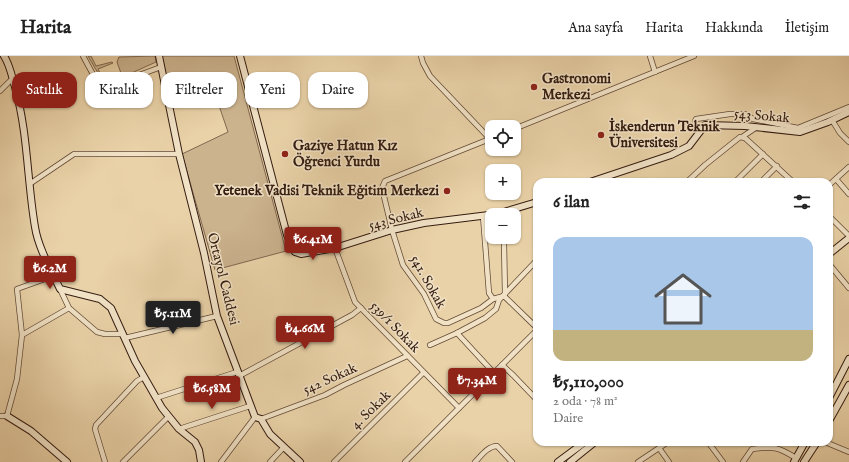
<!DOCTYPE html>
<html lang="tr">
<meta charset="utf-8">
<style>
:root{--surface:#fff;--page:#f6f6f6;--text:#222;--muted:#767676;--line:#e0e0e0;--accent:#8f2418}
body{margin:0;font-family:"IM FELL English",serif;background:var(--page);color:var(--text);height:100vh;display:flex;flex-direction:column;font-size:15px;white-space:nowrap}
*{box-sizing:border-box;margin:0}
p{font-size:13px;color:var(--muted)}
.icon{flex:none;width:22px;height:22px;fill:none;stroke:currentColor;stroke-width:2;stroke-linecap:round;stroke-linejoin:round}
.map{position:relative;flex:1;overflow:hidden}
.drawer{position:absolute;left:533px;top:122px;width:300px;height:268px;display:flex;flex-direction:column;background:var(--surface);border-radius:12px;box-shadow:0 1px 3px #0004}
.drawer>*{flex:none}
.hud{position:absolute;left:12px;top:16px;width:380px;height:36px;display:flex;gap:8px}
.buttons{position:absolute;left:485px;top:64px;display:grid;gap:8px}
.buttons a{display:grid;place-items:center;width:36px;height:36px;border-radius:8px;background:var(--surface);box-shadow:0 1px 3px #0004;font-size:20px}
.price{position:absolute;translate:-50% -34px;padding:0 9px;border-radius:4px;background:var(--accent);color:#fff;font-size:13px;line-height:26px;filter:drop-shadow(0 1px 2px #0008)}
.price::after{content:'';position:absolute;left:50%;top:24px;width:12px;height:9px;margin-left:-6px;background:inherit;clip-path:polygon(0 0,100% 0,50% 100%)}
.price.selected{background:#222;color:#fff}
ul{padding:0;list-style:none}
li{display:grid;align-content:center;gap:8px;height:212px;padding:0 20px}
li span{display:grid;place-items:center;height:124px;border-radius:12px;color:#555}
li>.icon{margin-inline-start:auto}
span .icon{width:72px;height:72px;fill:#fffc;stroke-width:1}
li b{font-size:17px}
h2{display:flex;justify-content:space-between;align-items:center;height:48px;padding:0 20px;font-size:17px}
.tag{padding:0 14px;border-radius:12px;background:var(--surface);box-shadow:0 1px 3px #0004;font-size:14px;line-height:36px}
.tag.selected{background:var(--accent);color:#fff}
header{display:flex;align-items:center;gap:24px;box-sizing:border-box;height:56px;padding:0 20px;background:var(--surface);border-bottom:1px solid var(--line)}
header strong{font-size:19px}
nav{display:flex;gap:22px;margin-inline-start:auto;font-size:14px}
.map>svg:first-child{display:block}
</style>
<header>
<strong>Harita</strong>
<nav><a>Ana sayfa</a><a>Harita</a><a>Hakkında</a><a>İletişim</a></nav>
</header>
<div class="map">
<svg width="849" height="406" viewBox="0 0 849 406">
<rect width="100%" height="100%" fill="#ead2a8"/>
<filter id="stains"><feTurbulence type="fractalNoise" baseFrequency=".005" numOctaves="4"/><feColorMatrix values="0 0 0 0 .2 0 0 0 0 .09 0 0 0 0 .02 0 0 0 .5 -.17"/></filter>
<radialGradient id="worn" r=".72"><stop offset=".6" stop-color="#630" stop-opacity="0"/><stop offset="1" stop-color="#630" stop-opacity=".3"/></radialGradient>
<g fill="#cbb38e" stroke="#806850">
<polygon points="88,0 91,0 96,10 112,6 113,7 98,13 105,28 122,20 117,6 119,1 155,0 156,6 105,29"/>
<polygon points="162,0 234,0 286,195 215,214 182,98 228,76 212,29 171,42"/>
</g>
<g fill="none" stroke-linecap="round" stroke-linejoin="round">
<defs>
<g id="street">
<polyline points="83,0 101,33 161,11"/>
<polyline points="421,0 423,7 430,20 490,83"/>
<polyline points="650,0 655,16"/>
<polyline points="0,35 13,22"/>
<polyline points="832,64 840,77 849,86"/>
<polyline points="695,65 696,63 730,58 745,58 753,63 798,72 849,51"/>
<polyline points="514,73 694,0"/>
<polyline points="742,81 757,71"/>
<polyline points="492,82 385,125 382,132 392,174 403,209 424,238 436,263 444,267 448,267 481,252 493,243 504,240 537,272"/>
<polyline points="836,123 849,138"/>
<polyline points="687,126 705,109 740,81 745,82 793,126"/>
<polyline points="735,126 763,98"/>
<polyline points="761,126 777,110"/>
<polyline points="31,127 74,98 179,98"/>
<polyline points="829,129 849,111"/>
<polyline points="483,160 489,237 493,243"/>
<polyline points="829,160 849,180"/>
<polyline points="502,181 504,187 505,238"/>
<polyline points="335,192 355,246 459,352"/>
<polyline points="829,208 849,232"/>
<polyline points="60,233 69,252 97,276 105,278 123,278"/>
<polyline points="457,277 494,317"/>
<polyline points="22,279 69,252"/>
<polyline points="125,282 217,260"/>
<polyline points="430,289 457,277 485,262 496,253 499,244 537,204"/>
<polyline points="502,309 513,319 537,344"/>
<polyline points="239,320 352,259 361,252"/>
<polyline points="156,342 237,316"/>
<polyline points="0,360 7,360 17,323 22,279 17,233 53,220"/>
<polyline points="261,363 325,339 344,329 407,300"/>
<polyline points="179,373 250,350"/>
<polyline points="708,386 723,406"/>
<polyline points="825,386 849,396"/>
<polyline points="659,392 669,406"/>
<polyline points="105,406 95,373 96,369 137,325 144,321"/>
<polyline points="123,406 168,361"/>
<polyline points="221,406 255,361"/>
<polyline points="270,406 284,391"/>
<polyline points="334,406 423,317"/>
<polyline points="405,406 537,274"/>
<path d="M475,406c6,-6 13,-16 22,-16l15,16"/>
<polyline points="638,406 668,386"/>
<path d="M743,406l9,-13c22,-3 26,-2 44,9"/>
</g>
<g id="secondary">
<path d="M4,0c6,9 8,21 11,31 13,46 12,93 20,140 3,20 16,43 25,62l40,10 11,9 24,53 27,47 17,21 16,13 4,8 2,12"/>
<polyline points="159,0 179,98 204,197 217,260 255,361 261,363 270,378 300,406"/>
<polyline points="240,0 287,179 295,196 301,198 335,192 392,174 424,167 497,158 537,146"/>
<polyline points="590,126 671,99 689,90 705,69 745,70 800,76 828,66 849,56"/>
<polyline points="829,198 849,182"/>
<polyline points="829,342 849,303"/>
<polyline points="7,360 31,375 67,406"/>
<polyline points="829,365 849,329"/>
<polyline points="558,406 585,386"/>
<polyline points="570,406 595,386"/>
<polyline points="794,406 805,386"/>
<polyline points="804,406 817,386"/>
</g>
</defs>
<use href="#street" stroke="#624a37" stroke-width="6"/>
<use href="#secondary" stroke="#341c11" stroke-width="8"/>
<use href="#street" stroke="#f1e2c6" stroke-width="4.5"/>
<use href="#secondary" stroke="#f1e2c6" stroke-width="6"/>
</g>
<g fill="#8f2418" stroke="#f1e2c6" stroke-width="1.5">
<circle cx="534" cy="31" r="4"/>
<circle cx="601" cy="79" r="4"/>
<circle cx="285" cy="98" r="4"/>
<circle cx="447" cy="135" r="4"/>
</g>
<g text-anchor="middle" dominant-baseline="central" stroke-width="3" stroke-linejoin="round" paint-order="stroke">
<g font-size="14" font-weight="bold" fill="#341c11" stroke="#f1e2c6" text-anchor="start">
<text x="542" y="23">Gastronomi<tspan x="542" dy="16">Merkezi</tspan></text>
<text x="609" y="71">İskenderun Teknik<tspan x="609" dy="16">Üniversitesi</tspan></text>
<text x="293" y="90">Gaziye Hatun Kız<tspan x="293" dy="16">Öğrenci Yurdu</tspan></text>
<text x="439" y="135" text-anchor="end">Yetenek Vadisi Teknik Eğitim Merkezi</text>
</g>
<g font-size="14" fill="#341c11" stroke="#f1e2c6">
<text transform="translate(762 60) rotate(5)">543 Sokak</text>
<text transform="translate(396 163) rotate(-14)">543 Sokak</text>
<text transform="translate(223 223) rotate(76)">Ortayol Caddesi</text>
<text transform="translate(428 226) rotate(61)">541. Sokak</text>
<text transform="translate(395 271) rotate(46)">539/1 Sokak</text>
<text transform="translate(330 323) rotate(-24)">542 Sokak</text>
<text transform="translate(371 354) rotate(-44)">4. Sokak</text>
</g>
</g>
<rect width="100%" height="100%" filter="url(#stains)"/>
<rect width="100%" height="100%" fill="url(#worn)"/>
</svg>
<div class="buttons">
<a><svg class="icon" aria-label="locate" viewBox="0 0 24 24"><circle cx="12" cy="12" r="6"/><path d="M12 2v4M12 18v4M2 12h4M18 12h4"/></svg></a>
<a>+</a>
<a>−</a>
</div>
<b class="price" style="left:313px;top:205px">₺6.41M</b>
<b class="price" style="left:50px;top:234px">₺6.2M</b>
<b class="price selected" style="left:173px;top:279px">₺5.11M</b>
<b class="price" style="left:305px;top:294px">₺4.66M</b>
<b class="price" style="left:477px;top:346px">₺7.34M</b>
<b class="price" style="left:212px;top:354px">₺6.58M</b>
<div class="hud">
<a class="tag selected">Satılık</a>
<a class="tag">Kiralık</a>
<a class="tag">Filtreler</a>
<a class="tag">Yeni</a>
<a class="tag">Daire</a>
</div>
<section class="drawer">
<h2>6 ilan<svg class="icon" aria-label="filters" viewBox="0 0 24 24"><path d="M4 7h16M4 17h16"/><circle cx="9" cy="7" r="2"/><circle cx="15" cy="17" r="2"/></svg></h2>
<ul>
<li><span style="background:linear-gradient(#a9c7e8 75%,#c2b280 0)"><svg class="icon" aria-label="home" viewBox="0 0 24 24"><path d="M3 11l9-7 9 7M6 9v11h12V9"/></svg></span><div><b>₺5,110,000</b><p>2 oda · 78 m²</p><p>Daire</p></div></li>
</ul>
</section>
</div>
